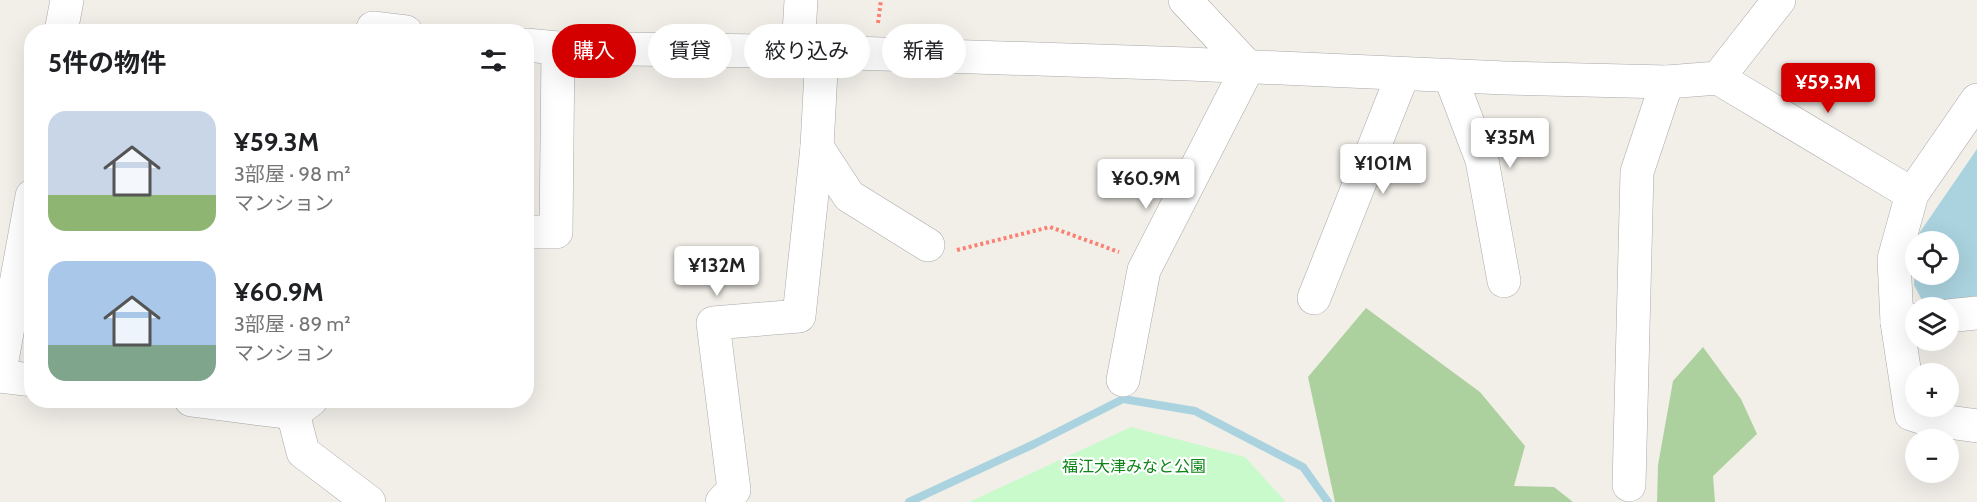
<!DOCTYPE html>
<html lang="ja">
<meta charset="utf-8">
<style>
:root{--surface:#fff;--page:#f2f2f2;--text:#202124;--muted:#757577;--accent:#d40000}
body{margin:0;font-family:Cabin,"Noto Sans JP",sans-serif;background:var(--page);color:var(--text);height:100vh;display:flex;flex-direction:column;font-size:22px;white-space:nowrap}
*{box-sizing:border-box;margin:0}
p{font-size:20px;color:var(--muted)}
.icon{flex:none;width:33px;height:33px;fill:none;stroke:currentColor;stroke-width:2;stroke-linecap:round;stroke-linejoin:round}
.map{position:relative;flex:1;overflow:hidden}
.sheet{position:absolute;left:24px;top:24px;width:510px;height:384px;display:flex;flex-direction:column;background:var(--surface);border-radius:24px;box-shadow:0 6px 24px #0002}
.sheet>*{flex:none}
.top-card{position:absolute;left:552px;top:24px;width:570px;height:54px;display:flex;gap:12px}
.buttons{position:absolute;left:1905px;top:231px;display:grid;gap:12px}
.buttons a{display:grid;place-items:center;width:54px;height:54px;border-radius:50%;background:var(--surface);box-shadow:0 6px 24px #0002;font-size:30px}
.price{position:absolute;translate:-50% -51px;padding:0 14px;border-radius:6px;background:#fff;color:#222;font-size:20px;line-height:39px;filter:drop-shadow(0 2px 3px #0008)}
.price::after{content:'';position:absolute;left:50%;top:36px;width:18px;height:14px;margin-left:-9px;background:inherit;clip-path:polygon(0 0,100% 0,50% 100%)}
.price.current{background:var(--accent);color:#fff}
ul{padding:0;list-style:none}
li{display:flex;align-items:center;gap:18px;height:150px;padding:0 24px}
li span{display:grid;place-items:center;flex:none;width:168px;height:120px;border-radius:18px;color:#555}
li>.icon{margin-inline-start:auto}
span .icon{width:72px;height:72px;fill:#fffc;stroke-width:1}
li b{font-size:26px}
h2{display:flex;justify-content:space-between;align-items:center;height:72px;padding:0 24px;font-size:26px}
.tag{padding:0 21px;border-radius:27px;background:var(--surface);box-shadow:0 6px 24px #0002;font-size:21px;line-height:54px}
.tag.current{background:var(--accent);color:#fff}
.map>svg:first-child{display:block}
</style>
<div class="map">
<svg width="1977" height="502" viewBox="0 0 1977 502">
<rect width="100%" height="100%" fill="#f2efe9"/>
<g fill="#add19e">
<polygon points="1366,308 1480,392 1525,446 1514,486 1554,487 1573,502 1335,502 1308,377"/>
<polygon points="1703,347 1741,399 1757,434 1713,476 1715,502 1657,502 1658,465 1673,381"/>
</g>
<polygon fill="#c8facc" points="1131,427 1245,457 1286,502 969,502"/>
<polygon fill="#aad3df" points="1977,149 1977,296 1924,304 1914,285 1915,268 1916,274 1948,274 1948,242 1917,241 1918,235"/>
<g fill="none" stroke-linecap="round" stroke-linejoin="round">
<polyline stroke="#aad3df" stroke-width="8" points="909,502 1034,444 1123,399 1195,411 1303,467 1328,502"/>
<defs>
<g id="minor">
<polyline points="373,28 406,32"/>
<polyline points="61,32 67,0"/>
<polyline points="526,45 558,48 822,52 1189,64 1505,78 1667,82 1718,78 1779,0"/>
<polyline points="798,51 801,0"/>
<polyline points="822,52 817,147 849,196 928,245"/>
<polyline points="1450,76 1482,160 1504,281"/>
<polyline points="1718,78 1912,194"/>
<polyline points="526,232 556,232 558,48"/>
<polyline points="1314,298 1403,74"/>
<polyline points="1948,316 1977,313"/>
<polyline points="1916,320 1897,322 1894,259 1912,194 1977,100"/>
<polyline points="1897,322 1911,414 1927,419 1977,426"/>
<polyline points="0,371 32,196"/>
<polyline points="0,376 32,380"/>
<polyline points="1123,380 1144,270 1248,67 1185,0"/>
<polyline points="191,400 293,413 311,400"/>
<polyline points="293,413 303,452 369,502"/>
<polyline points="1629,485 1637,172 1667,82"/>
<polyline points="722,502 734,490 713,323 799,316 817,147"/>
</g>
</defs>
<use href="#minor" stroke="#a9a9a9" stroke-width="34"/>
<g stroke="#fa8072" stroke-width="4" stroke-dasharray="3 3" stroke-linecap="butt">
<polyline points="878,23 881,0"/>
<polyline points="957,250 1050,227 1119,252"/>
</g>
<use href="#minor" stroke="#fff" stroke-width="33"/>
</g>
<g text-anchor="middle" dominant-baseline="central" stroke-width="4.5" stroke-linejoin="round" paint-order="stroke">
<g font-size="16" fill="#0c8416" stroke="#fff">
<text x="1134" y="466">福江大津みなと公園</text>
</g>
</g>
</svg>
<div class="buttons">
<a><svg class="icon" aria-label="locate" viewBox="0 0 24 24"><circle cx="12" cy="12" r="6"/><path d="M12 2v4M12 18v4M2 12h4M18 12h4"/></svg></a>
<a><svg class="icon" aria-label="layers" viewBox="0 0 24 24"><path d="M12 4l9 5-9 5-9-5zM3 14l9 5 9-5"/></svg></a>
<a>+</a>
<a>−</a>
</div>
<b class="price current" style="left:1828px;top:114px">¥59.3M</b>
<b class="price" style="left:1510px;top:169px">¥35M</b>
<b class="price" style="left:1383px;top:195px">¥101M</b>
<b class="price" style="left:1146px;top:210px">¥60.9M</b>
<b class="price" style="left:717px;top:297px">¥132M</b>
<div class="top-card">
<a class="tag current">購入</a>
<a class="tag">賃貸</a>
<a class="tag">絞り込み</a>
<a class="tag">新着</a>
</div>
<section class="sheet">
<h2>5件の物件<svg class="icon" aria-label="filters" viewBox="0 0 24 24"><path d="M4 7h16M4 17h16"/><circle cx="9" cy="7" r="2"/><circle cx="15" cy="17" r="2"/></svg></h2>
<ul>
<li><span style="background:linear-gradient(#c9d6e8 70%,#8fb573 0)"><svg class="icon" aria-label="home" viewBox="0 0 24 24"><path d="M3 11l9-7 9 7M6 9v11h12V9"/></svg></span><div><b>¥59.3M</b><p>3部屋 · 98 m²</p><p>マンション</p></div></li>
<li><span style="background:linear-gradient(#a9c7e8 70%,#7fa58c 0)"><svg class="icon" aria-label="home" viewBox="0 0 24 24"><path d="M3 11l9-7 9 7M6 9v11h12V9"/></svg></span><div><b>¥60.9M</b><p>3部屋 · 89 m²</p><p>マンション</p></div></li>
</ul>
</section>
</div>
